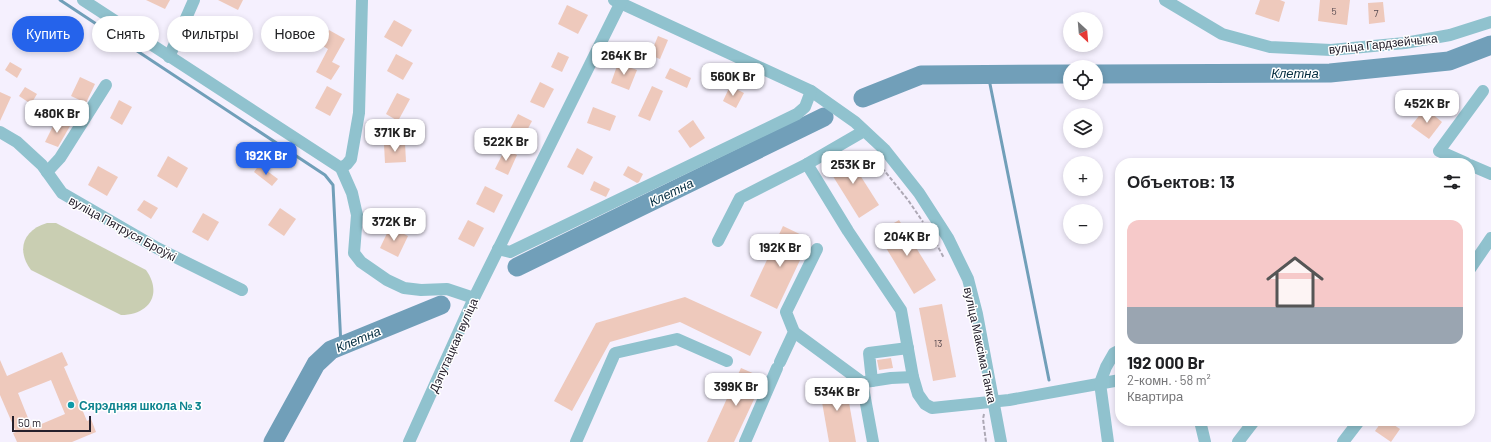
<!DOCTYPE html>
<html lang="ru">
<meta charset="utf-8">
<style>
:root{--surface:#fff;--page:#f2f2f2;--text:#202124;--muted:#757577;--accent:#2563eb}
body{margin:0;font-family:Barlow,sans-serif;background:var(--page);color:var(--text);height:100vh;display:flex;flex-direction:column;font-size:15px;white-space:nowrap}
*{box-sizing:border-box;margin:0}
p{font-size:13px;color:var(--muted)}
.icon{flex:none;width:22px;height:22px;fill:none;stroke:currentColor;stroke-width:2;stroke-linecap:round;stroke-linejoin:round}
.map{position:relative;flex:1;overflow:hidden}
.panel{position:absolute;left:1115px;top:158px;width:360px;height:268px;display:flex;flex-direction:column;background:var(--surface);border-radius:16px;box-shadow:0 2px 6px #0003}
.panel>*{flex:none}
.top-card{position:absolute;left:12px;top:16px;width:380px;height:36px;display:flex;gap:8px}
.needle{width:26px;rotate:154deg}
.fabs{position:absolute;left:1063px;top:12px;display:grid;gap:8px}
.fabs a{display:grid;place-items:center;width:40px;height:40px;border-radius:50%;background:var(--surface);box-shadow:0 2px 6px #0003;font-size:20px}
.scale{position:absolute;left:12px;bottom:10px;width:79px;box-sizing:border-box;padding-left:4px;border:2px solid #25202c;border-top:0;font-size:11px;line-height:14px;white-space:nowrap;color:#25202c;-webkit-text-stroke:3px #fff;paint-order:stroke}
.price{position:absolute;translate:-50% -34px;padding:0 9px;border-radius:8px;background:#fff;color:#222;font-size:13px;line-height:26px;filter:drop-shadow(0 1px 2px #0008)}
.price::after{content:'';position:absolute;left:50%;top:24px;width:12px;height:9px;margin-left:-6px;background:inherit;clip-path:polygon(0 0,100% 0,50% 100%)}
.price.current{background:var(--accent);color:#fff}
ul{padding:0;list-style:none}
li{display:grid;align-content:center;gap:8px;height:212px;padding:0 12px}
li span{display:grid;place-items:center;height:124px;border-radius:12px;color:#555}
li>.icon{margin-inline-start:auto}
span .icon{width:72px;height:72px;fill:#fffc;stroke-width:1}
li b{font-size:17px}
h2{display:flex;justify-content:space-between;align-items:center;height:48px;padding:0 12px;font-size:17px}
.chip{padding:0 14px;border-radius:18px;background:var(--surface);box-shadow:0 2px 6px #0003;font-size:14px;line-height:36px}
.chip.current{background:var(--accent);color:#fff}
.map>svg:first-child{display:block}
</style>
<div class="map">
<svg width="1491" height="442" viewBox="0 0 1491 442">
<rect width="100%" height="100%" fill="#f5f0fe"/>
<path fill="#c9ceb2" d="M47,223h9l90,47c17,24 3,45 -25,45l-90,-45c-15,-20 -8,-40 16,-47z"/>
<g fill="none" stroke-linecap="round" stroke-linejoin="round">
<g stroke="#719fb9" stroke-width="3">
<polyline points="60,0 325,175 333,185 341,346"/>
<polyline points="988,74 1049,380"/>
</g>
<g stroke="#719fb9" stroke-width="19">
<polyline points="1096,74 1330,73 1449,61 1491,45"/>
<polyline points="863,98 921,75 1070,74"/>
<polyline points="517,267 824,117"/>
<polyline points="273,442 316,364 331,350 441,305"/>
</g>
</g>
<g fill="#eec9bc" fill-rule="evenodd">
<polygon points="146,0 170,0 165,9"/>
<polygon points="218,0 243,0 238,10"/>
<polygon points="1260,0 1280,0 1285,2 1279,22 1255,14"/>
<polygon points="1320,0 1350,0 1347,25 1318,21"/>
<polygon points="1383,2 1385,22 1369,24 1368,3"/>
<polygon points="567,5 588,15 578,34 558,24"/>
<polygon points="215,18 231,26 224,38 208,30"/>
<polygon points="394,20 412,30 402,47 384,37"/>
<polygon points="329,30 345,39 332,62 340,66 331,80 316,72 328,49 321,45"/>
<polygon points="658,36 668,40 660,59 650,55"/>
<polygon points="558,52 569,57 562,72 551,67"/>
<polygon points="396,54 413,63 403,80 387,71"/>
<polygon points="10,62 22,69 17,78 5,70"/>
<polygon points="618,63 637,70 629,90 611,83"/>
<polygon points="670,68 691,78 687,88 665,78"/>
<polygon points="80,77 95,84 86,103 71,96"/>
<polygon points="540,82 554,89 544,108 530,102"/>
<polygon points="327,86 342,94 330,116 315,108"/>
<polygon points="652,86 663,91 650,121 638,116"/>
<polygon points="730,86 744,93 736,108 723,101"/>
<polygon points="25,87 37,94 31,104 19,96"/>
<polygon points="0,92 11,97 0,121"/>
<polygon points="397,93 410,99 398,121 386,114"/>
<polygon points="119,100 132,107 122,125 110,118"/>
<polygon points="593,107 616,116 610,131 587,123"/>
<polygon points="1425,108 1442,122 1429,139 1411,126"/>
<polygon points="518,114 532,121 523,138 509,131"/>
<polygon points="56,120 70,126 58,147 45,142"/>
<polygon points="693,120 705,138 690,148 678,131"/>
<polygon points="405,143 406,162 385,163 384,144"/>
<polygon points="577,148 593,157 583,175 567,167"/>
<polygon points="505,149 517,155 508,175 495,169"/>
<polygon points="846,153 879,205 859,218 826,165"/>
<polygon points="168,156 188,168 177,188 157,176"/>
<polygon points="259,165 278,179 272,186 254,172"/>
<polygon points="98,166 118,177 107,196 88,185"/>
<polygon points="628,166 643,174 639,182 637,183 623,175"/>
<polygon points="594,181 610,189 606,197 590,190"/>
<polygon points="485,186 503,195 494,213 476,204"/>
<polygon points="144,200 158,208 151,219 137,210"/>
<polygon points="280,208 296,219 284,236 268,225"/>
<polygon points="203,213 219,222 208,241 192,232"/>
<polygon points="468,220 484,228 474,247 458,239"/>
<polygon points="899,220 936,280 914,294 877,233"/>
<polygon points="783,226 810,239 777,309 750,296"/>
<polygon points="390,227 408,236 398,257 380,248"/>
<polygon points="685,297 762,332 750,356 680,322 610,342 572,411 554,401 596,323"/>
<polygon points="942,304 956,377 933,381 919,308"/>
<path d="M62,352l6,13 -4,2 23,54 4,-2 5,13 -24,10h-55l-4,-9 3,-1 -16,-37v-35l7,16zM51,380l14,34 -33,14 -14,-35z"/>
<polygon points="891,358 893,368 879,370 877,360"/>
<polygon points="741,368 764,378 734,442 707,442"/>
<polygon points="845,380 856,442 829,442 819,385"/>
<polygon points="1382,421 1388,421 1400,429 1391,442 1375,431"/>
</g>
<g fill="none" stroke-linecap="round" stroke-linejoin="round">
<g stroke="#ada8b5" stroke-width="2" stroke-dasharray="4 2" stroke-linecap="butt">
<polyline points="871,154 908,200 923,222"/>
<polyline points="930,232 944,258"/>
<polyline points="984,414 983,419 986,442"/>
</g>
<g stroke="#90c2ce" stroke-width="12">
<polyline points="83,0 341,168 352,193 357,215 354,253 361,262 387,280 404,288 421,290 447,289 474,298"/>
<polyline points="614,0 811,91 855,122 885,150 919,193 948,238 968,279 977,314 1001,442"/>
<polyline points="1165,0 1222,34 1270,47 1331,50 1405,43 1450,35 1491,22"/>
<polyline points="169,57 194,0"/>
<polyline points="0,132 17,142 42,165 62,193 157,248 242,290"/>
<polyline points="1466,163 1439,151 1483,91"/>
<polyline points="807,164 848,231 901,310 913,377 918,394 925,404 932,408 1009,400 1120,380"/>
<polyline points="1470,165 1491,174"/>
<polyline points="341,168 347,164 351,159 359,113 362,0"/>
<polyline points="47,172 60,158 106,85"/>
<polyline points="718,241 740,198 807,164 864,131"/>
<polyline points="498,249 510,252 797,114 805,107 811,91"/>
<polyline points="1470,269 1491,238"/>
<polyline points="794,332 862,382 873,442"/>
<polyline points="780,362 794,332 786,312 817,249"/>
<polyline points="872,381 869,353 908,348"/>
<polyline points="865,382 891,378 913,377"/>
<polyline points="1200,421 1205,442"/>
<polyline points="409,442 474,298 622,0"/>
<polyline points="576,442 615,353 677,339 727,361"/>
<polyline points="745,442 777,368"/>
<polyline points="1108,442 1100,383 1106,367 1114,353 1120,350"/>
<polyline points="1238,442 1254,421"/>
<polyline points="1343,442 1359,421"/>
</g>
</g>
<circle fill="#0f9aa8" stroke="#fff" stroke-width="1.5" cx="71" cy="405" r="4"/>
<g text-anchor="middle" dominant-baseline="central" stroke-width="3" stroke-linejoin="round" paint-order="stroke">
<g font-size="10" fill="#574a50">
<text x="1334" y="11">5</text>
<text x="1376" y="13">7</text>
<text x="938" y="343">13</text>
</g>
<g font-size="12" fill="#25202c" stroke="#fff">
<text transform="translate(1383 43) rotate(-6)">вуліца Гардзейчыка</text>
<text transform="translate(123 228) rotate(29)">вуліца Пятруся Броўкі</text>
<text transform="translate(453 345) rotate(-66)">Дэпутацкая вуліца</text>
<text transform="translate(981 345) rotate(78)">вуліца Максіма Танка</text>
</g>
<g font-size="12" font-weight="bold" fill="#0d838f" stroke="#fff" text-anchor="start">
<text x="79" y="405">Сярэдняя школа № 3</text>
</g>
<g font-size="13" font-style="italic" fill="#042d40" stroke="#fff">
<text x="1295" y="73">Клетна</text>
<text transform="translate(671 192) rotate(-26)">Клетна</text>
<text transform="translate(358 339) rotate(-23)">Клетна</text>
</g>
</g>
</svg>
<div class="fabs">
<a><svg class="needle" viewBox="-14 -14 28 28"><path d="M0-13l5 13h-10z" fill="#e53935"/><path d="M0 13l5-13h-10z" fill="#757577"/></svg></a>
<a><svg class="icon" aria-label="locate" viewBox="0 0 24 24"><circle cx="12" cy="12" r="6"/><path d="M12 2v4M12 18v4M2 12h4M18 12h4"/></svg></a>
<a><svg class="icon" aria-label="layers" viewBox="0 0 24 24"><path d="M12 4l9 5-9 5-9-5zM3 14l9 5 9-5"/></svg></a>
<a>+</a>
<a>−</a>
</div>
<div class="scale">50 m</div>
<b class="price" style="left:624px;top:76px">264K Br</b>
<b class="price" style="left:733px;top:97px">560K Br</b>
<b class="price" style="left:1427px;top:124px">452K Br</b>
<b class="price" style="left:57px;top:134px">480K Br</b>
<b class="price" style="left:395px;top:153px">371K Br</b>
<b class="price" style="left:506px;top:162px">522K Br</b>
<b class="price current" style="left:266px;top:176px">192K Br</b>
<b class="price" style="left:853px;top:185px">253K Br</b>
<b class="price" style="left:394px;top:242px">372K Br</b>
<b class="price" style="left:907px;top:257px">204K Br</b>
<b class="price" style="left:780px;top:268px">192K Br</b>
<b class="price" style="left:736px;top:407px">399K Br</b>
<b class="price" style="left:837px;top:412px">534K Br</b>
<div class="top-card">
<a class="chip current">Купить</a>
<a class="chip">Снять</a>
<a class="chip">Фильтры</a>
<a class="chip">Новое</a>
</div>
<section class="panel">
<h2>Объектов: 13<svg class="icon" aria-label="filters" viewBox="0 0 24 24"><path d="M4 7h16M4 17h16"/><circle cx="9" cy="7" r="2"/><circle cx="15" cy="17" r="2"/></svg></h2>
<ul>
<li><span style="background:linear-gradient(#f6c9c9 70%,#9aa5b1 0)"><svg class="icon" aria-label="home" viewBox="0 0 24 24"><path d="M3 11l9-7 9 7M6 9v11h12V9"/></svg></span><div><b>192 000 Br</b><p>2-комн. · 58 m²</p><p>Квартира</p></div></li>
</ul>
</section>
</div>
